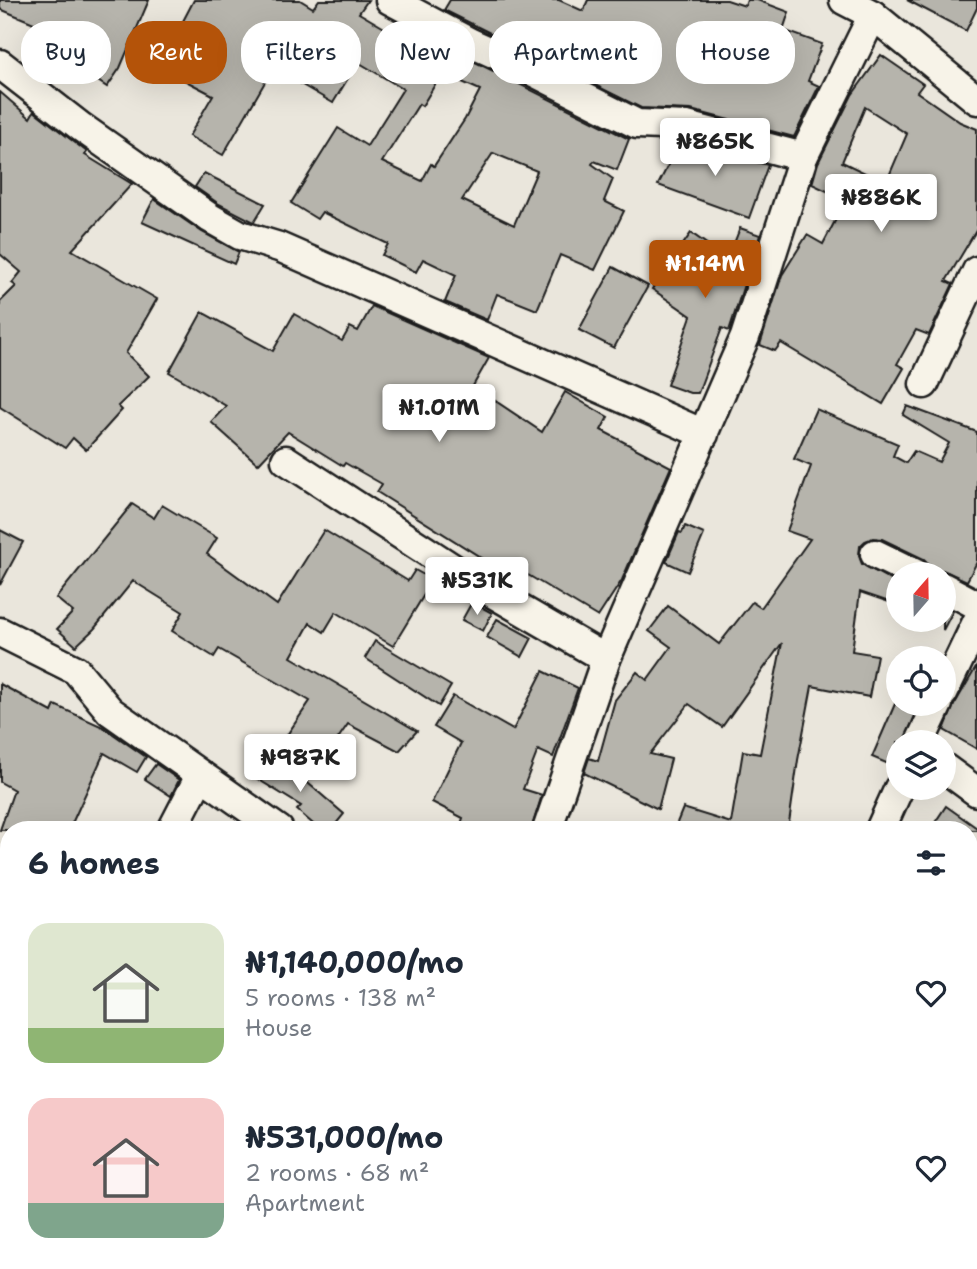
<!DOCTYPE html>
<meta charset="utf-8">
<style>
:root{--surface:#fff;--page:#f6f6f7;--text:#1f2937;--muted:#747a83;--accent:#b45309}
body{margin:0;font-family:"Shantell Sans",sans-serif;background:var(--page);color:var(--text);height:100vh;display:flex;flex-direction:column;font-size:26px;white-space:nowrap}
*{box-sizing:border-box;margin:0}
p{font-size:23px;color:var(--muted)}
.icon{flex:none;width:38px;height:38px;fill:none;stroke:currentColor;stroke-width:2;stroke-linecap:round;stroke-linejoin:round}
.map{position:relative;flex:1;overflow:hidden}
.sheet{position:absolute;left:0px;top:821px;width:978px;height:450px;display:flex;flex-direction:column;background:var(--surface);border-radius:28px 28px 0 0;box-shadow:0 7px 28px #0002}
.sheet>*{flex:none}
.top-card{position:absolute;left:21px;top:21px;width:936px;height:63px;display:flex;gap:14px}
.needle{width:46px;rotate:20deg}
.buttons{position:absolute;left:886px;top:562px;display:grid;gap:14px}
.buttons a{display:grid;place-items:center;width:70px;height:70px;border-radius:50%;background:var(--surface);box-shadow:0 7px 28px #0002;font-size:35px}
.price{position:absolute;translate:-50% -60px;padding:0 16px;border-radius:7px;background:#fff;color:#222;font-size:23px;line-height:46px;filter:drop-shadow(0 2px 4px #0008)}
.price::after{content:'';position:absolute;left:50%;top:42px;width:21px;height:16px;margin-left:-10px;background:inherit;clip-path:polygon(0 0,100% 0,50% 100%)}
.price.current{background:var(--accent);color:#fff}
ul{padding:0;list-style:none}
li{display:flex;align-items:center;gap:21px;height:175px;padding:0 28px}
li span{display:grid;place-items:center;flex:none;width:196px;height:140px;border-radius:21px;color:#555}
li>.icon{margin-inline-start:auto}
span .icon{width:84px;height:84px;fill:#fffc;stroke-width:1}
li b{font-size:30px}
h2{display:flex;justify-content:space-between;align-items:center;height:84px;padding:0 28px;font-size:30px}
.chip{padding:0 24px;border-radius:28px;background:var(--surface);box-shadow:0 7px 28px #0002;font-size:24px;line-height:63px}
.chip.current{background:var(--accent);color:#fff}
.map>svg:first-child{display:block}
</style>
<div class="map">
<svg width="977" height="1269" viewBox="0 0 977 1269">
<rect width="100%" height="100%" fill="#eae6dc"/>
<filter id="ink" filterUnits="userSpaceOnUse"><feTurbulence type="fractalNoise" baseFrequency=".0143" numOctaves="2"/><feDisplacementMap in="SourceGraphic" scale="14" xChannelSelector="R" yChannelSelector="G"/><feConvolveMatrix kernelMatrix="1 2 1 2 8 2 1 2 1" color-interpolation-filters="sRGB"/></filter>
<g filter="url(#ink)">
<g fill="#b6b4ac" stroke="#1c1c1c" stroke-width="2" fill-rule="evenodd">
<polygon points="0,0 149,0 120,68 107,87 89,75 92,70 26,42 34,23 0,9"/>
<path d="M194,0h106l13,8 6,-8h49l-9,13 44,26 6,-10 220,110 -12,31 -23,-9 -2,3 21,15 -9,22 20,10 -29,59 -35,-15 -23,55 -40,-16 -10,26 -42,-18 11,-27 -33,-16 -7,13 -34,-17 6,-11 -66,-32 -5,7 -26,-16 47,-75 29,18 36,-57 -45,-27 -25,41 -60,-35 -50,87 -34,-19 24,-41 -54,-28zM442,73l38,17 -15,29 -31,47 -3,-2 -9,17 -40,-19 37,-58 3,2zM493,153l44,18 -23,54 -52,-25z"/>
<polygon points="450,0 559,0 583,11 588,0 727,0 745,6 747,0 757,0 789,12 783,30 822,44 808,81 819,86 794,137 691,110 641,108 444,10"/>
<polygon points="907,0 977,0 977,8 966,31"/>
<path d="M881,55l42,29 -6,8 43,30 17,7v100l-31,52 7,3 -24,51 -13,-5 -19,34 7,4 -21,36 -102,-61 -6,8 -15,-6 22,-70 25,-40 16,9 23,-44 -34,-16 6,-21 34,-68zM865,107l42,27 -21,49 -44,-21z"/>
<polygon points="0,92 30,118 34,111 87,152 85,155 132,184 72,250 157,299 126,353 149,376 118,406 122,410 86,450 73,438 65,448 0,407 0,302 16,286 12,283 21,272 0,254"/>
<polygon points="680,142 768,165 749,218 658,185"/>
<polygon points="204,173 265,204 254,222 219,204 195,187"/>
<polygon points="154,199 202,232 239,252 234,264 142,222"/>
<polygon points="740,228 760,235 729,331 722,328 698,393 690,393 667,385 691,316 652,289 691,233 728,259"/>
<polygon points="613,267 648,286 614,348 579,330"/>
<polygon points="372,306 489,358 473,386 542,432 565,392 608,417 601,430 671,467 622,580 598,617 528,575 526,578 496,560 493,565 377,492 382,484 345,463 343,466 288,432 258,464 211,422 226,406 169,372 202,312 273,351 294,314 342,341 350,327 358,331"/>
<polygon points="907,406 977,432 977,562 967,581 943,570 932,574 930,565 924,559 882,539 873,538 865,541 860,546 859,556 862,564 898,584 898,605 860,592 852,651 877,655 869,697 812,686 798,760 788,830 674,830 683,808 731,823 743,751 760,754 782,643 722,727 689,704 650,754 671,759 658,809 584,773 589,758 598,761 615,700 637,672 647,680 671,647 649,631 668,606 719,644 752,602 761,608 810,539 787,531 811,466 794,459 816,409 898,444 893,456 906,463 914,451 939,462 949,443 903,415"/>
<polygon points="132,504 154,518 162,505 217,538 207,554 277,605 324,530 408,581 415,570 433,580 393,646 336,612 324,632 310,623 291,657 417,731 399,751 348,724 324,759 285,738 310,701 219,649 214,657 172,631 183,612 133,581 94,629 76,646 57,629 73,612 56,598"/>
<polygon points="685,526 704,534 688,572 666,562 679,532 682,533"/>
<polygon points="0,530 23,542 0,585"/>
<polygon points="472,602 492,613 483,631 462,620"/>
<polygon points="943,606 953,611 943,630"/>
<polygon points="497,619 532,638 522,657 487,637"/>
<polygon points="375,641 451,686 439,706 365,658"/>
<polygon points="977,666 977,749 944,730 954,705"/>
<polygon points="543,671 578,688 553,757 538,750 523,789 542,795 531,830 459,830 463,818 432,802 461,743 434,727 453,696 513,730"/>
<polygon points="0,684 52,712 55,705 103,727 146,757 137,772 104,753 69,830 0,830 14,790 0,782"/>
<polygon points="898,697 898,704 920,704 904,742 898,742 898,768 872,757"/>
<polygon points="274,754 344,814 331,830 320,830 297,810 301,806 256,778 267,760 269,761"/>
<polygon points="156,764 179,780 171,796 145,779"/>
<polygon points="946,806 977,828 977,830 930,830"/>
</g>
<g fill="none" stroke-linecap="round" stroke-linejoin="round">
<defs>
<g id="street">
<polyline points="390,0 471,43 520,65 637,124 687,126 803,157"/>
<polyline points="844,0 873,15 977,100"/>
<polyline points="0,64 81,127 210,218 240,235 279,247 704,434"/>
<polyline points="924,384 977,271"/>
<polyline points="286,460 477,584 606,659"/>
<polyline points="875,554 916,574"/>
<polyline points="943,587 977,605"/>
<polyline points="0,632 76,670 110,711 279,830"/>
<polyline points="943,693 977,622"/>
<polyline points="920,742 938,704"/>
<polyline points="943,767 977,792"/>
<polyline points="172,830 200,776"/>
<polyline points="547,830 606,659 745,337 803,157 873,15"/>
<polyline points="880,830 899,788"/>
<polyline points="0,1087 9,1090"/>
<polyline points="970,1186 977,1192"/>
<polyline points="340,1269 348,1262"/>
<polyline points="578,1269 583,1262"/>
</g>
</defs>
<use href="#street" stroke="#1c1c1c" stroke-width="33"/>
<use href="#street" stroke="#f7f3e8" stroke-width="28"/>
</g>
</g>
</svg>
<div class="buttons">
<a><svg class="needle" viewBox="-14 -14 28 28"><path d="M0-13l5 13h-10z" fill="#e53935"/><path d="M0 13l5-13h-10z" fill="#747a83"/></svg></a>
<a><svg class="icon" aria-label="locate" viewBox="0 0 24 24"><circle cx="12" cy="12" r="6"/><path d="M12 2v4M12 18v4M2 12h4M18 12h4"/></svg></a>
<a><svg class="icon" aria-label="layers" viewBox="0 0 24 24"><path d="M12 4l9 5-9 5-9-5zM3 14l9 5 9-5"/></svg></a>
</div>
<b class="price" style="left:715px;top:178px">₦865K</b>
<b class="price" style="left:881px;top:234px">₦886K</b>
<b class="price current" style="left:705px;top:300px">₦1.14M</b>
<b class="price" style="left:439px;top:444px">₦1.01M</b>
<b class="price" style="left:477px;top:617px">₦531K</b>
<b class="price" style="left:300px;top:794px">₦987K</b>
<div class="top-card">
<a class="chip">Buy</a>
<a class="chip current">Rent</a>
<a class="chip">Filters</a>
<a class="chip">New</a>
<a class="chip">Apartment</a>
<a class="chip">House</a>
</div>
<section class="sheet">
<h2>6 homes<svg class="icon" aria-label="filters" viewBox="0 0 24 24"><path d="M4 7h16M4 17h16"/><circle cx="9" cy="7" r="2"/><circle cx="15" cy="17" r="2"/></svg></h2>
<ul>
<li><span style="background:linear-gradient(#dfe7d0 75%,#8fb573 0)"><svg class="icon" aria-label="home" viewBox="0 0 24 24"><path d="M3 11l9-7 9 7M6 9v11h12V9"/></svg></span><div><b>₦1,140,000/mo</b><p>5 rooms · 138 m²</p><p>House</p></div><svg class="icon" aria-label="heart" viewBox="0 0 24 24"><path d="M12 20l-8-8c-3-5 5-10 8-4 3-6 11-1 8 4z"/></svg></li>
<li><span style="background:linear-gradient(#f6c9c9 75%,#7fa58c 0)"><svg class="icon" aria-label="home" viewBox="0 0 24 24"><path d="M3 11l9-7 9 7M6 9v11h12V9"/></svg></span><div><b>₦531,000/mo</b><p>2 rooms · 68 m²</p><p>Apartment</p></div><svg class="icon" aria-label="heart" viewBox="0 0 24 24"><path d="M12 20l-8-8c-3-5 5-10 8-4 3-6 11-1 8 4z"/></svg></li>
</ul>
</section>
</div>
